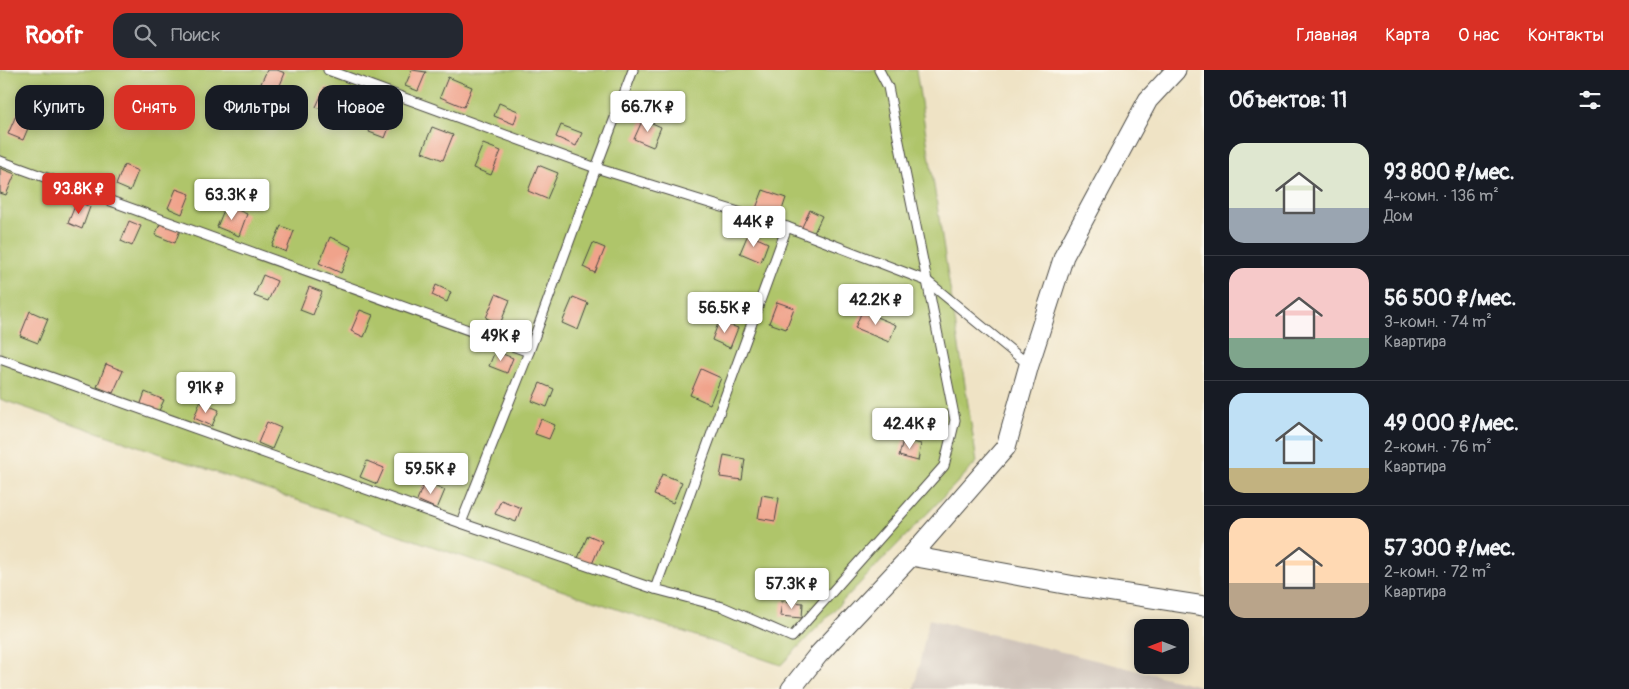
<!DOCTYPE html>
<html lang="ru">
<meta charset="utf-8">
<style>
:root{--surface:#171b24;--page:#242831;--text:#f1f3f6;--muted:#9ea1a6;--line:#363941;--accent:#d93025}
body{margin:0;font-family:Pangolin,sans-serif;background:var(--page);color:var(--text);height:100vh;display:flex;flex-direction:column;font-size:19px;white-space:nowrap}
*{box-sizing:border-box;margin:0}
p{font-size:16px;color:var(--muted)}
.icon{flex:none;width:28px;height:28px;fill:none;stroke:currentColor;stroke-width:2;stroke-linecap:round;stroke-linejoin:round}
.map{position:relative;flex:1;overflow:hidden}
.side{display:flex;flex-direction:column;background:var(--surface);width:425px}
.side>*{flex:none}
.banner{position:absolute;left:15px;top:15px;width:475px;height:45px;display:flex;gap:10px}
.needle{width:32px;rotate:270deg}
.fabs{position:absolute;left:1134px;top:549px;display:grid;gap:10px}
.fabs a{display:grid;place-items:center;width:55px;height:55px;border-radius:10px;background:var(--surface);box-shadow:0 2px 12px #0003;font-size:25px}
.price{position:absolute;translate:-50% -42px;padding:0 11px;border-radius:5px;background:#fff;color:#222;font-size:16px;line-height:32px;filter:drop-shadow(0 1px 2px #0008)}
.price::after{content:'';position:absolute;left:50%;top:30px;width:15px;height:11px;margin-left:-8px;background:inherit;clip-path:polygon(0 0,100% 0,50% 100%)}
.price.selected{background:var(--accent);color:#fff}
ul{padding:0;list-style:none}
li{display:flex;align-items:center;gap:15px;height:125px;padding:0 25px}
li+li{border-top:1px solid var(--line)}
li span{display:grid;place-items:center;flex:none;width:140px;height:100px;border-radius:15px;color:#555}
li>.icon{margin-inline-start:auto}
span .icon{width:60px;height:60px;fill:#fffc;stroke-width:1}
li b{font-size:21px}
h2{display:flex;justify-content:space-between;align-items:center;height:60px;padding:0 25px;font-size:21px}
.chip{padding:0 18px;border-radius:15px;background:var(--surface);box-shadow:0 2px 12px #0003;font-size:18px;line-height:45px}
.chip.selected{background:var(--accent);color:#fff}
header{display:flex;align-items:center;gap:30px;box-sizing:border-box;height:70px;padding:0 25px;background:var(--accent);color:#fff}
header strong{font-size:24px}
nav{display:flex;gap:28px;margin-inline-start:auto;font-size:18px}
.search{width:350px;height:45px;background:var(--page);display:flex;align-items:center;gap:12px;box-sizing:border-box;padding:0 18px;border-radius:15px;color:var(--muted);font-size:19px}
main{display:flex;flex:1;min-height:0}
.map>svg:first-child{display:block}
</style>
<header>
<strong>Roofr</strong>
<div class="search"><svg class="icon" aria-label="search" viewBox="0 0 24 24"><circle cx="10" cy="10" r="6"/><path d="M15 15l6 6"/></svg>Поиск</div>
<nav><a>Главная</a><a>Карта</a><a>О нас</a><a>Контакты</a></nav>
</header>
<main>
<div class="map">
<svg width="1204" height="619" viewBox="0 0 1204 619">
<rect width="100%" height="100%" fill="#fbf7ec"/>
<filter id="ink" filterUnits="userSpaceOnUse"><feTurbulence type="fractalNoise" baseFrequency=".02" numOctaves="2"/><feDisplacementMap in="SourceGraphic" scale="10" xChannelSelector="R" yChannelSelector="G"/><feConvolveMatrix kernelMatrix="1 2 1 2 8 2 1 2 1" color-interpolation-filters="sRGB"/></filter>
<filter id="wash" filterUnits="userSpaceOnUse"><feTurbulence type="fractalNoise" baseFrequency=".0096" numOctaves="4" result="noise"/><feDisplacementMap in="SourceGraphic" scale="20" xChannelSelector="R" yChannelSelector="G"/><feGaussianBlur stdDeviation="1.12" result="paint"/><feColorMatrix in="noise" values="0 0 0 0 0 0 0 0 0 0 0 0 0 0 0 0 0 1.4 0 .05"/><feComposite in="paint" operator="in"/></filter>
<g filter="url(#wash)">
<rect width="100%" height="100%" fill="#efe3c5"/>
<polygon fill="#cec2b9" points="929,549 1204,617 1204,619 914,619"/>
<polygon fill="#afc56a" stroke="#6d784a" points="0,0 916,0 977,392 781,595 0,329"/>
<g id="blocks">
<g fill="#f0a38b">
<polygon points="267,0 277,0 285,3 276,25 259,18"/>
<polygon points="412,0 426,2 418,21 405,16"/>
<polygon points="448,7 472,17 464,37 440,27"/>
<polygon points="325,17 340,23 332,44 316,37"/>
<polygon points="499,33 518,41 514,54 494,46"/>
<polygon points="378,38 394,45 385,68 369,62"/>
<polygon points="17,43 32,49 23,70 8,64"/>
<polygon points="643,49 661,57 653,77 634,69"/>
<polygon points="561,55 582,63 576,76 556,67"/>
<polygon points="432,57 453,65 443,90 422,82"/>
<polygon points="483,74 501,81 491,105 473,98"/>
<polygon points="124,95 138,101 130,121 116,115"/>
<polygon points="538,95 558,103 547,129 528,121"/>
<polygon points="0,98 15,104 6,125 0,123"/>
<polygon points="176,119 190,124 182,144 168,138"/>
<polygon points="763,120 786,128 779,149 755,141"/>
<polygon points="77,131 90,137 82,159 68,153"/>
<polygon points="226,135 247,144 239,166 217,157"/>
<polygon points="810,140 822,146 813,165 801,159"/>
<polygon points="129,151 141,156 132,176 121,171"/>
<polygon points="161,152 180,160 175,173 155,165"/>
<polygon points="281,156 294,161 286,182 272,176"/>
<polygon points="748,164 768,173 761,192 740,183"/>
<polygon points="330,167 352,177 341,203 319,193"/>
<polygon points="593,173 605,178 595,203 583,197"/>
<polygon points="263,205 277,211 268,231 254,226"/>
<polygon points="436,215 451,222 447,232 432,225"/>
<polygon points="309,217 322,222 313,245 300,240"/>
<polygon points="496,224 510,230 500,254 486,248"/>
<polygon points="573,227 588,233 578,260 562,253"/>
<polygon points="777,232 794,238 786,259 769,253"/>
<polygon points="360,240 373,245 364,267 351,261"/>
<polygon points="30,241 48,249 38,273 20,266"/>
<polygon points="862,241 896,255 889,272 855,258"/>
<polygon points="719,251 738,258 730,278 712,270"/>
<polygon points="495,281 513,288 507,303 489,296"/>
<polygon points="106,294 123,301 113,323 97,317"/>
<polygon points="701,299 721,308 710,334 690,325"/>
<polygon points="540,313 554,319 547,337 532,331"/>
<polygon points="145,322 164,330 158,343 140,336"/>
<polygon points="200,332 219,340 212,356 194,348"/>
<polygon points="541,349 555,355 549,369 535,364"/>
<polygon points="267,352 281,358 272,379 258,373"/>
<polygon points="903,370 921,374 918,391 899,386"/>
<polygon points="724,385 745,389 742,410 720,407"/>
<polygon points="367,391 384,398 377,414 360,407"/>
<polygon points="662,404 682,412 673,433 654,425"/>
<polygon points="425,411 445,420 437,439 417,430"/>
<polygon points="762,425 779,428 775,451 758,448"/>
<polygon points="501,430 521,438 516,452 495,444"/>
<polygon points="588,465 602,471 592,494 578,488"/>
<polygon points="782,531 803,533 802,548 780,546"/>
</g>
</g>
</g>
<g filter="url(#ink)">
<use href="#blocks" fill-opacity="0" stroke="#484742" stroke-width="1"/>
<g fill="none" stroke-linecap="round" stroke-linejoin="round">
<defs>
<g id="lane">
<polyline points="328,0 596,98 787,157 927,211 1029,295"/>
<polyline points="0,91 529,282"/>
<polyline points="0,289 461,453 655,519 723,537 792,567 944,396 955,350 888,17 879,0"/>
<polyline points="461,453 529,282 596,98 633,0"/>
<polyline points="655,519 787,157"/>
</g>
<g id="street">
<polyline points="911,486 1075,516 1204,536"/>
<polyline points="791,619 818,585 911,486 1006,377 1029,295 1064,186 1148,30 1176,0"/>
</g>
</defs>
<use href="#lane" stroke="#484742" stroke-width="11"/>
<use href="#street" stroke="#484742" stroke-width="21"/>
<use href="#lane" stroke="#fff" stroke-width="9"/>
<use href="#street" stroke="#fff" stroke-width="19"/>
</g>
</g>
</svg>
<div class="fabs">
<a><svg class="needle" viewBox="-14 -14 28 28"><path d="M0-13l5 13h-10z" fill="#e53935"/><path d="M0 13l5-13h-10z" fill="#9ea1a6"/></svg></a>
</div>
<b class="price" style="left:648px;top:63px">66.7K ₽</b>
<b class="price selected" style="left:79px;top:145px">93.8K ₽</b>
<b class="price" style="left:232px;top:151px">63.3K ₽</b>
<b class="price" style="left:754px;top:178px">44K ₽</b>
<b class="price" style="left:876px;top:256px">42.2K ₽</b>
<b class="price" style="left:725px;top:264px">56.5K ₽</b>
<b class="price" style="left:501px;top:292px">49K ₽</b>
<b class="price" style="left:206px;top:344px">91K ₽</b>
<b class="price" style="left:910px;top:380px">42.4K ₽</b>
<b class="price" style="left:431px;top:425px">59.5K ₽</b>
<b class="price" style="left:792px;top:540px">57.3K ₽</b>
<div class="banner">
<a class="chip">Купить</a>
<a class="chip selected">Снять</a>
<a class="chip">Фильтры</a>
<a class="chip">Новое</a>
</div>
</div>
<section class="side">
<h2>Объектов: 11<svg class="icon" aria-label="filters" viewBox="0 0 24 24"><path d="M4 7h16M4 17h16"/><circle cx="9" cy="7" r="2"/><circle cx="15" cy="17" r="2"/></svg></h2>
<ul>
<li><span style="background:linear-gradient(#dfe7d0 65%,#9aa5b1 0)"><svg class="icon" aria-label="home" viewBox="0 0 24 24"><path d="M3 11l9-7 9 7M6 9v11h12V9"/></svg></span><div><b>93 800 ₽/мес.</b><p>4-комн. · 136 m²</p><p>Дом</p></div></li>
<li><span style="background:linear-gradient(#f6c9c9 70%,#7fa58c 0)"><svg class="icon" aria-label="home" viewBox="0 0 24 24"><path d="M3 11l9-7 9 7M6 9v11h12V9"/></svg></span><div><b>56 500 ₽/мес.</b><p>3-комн. · 74 m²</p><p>Квартира</p></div></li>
<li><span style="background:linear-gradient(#bfe0f5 75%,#c2b280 0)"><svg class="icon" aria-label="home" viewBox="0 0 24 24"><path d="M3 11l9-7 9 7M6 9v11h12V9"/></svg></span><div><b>49 000 ₽/мес.</b><p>2-комн. · 76 m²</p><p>Квартира</p></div></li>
<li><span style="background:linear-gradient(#ffd9b3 65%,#b9a48a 0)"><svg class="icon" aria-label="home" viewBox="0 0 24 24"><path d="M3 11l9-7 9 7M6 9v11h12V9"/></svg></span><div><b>57 300 ₽/мес.</b><p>2-комн. · 72 m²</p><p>Квартира</p></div></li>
</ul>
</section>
</main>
